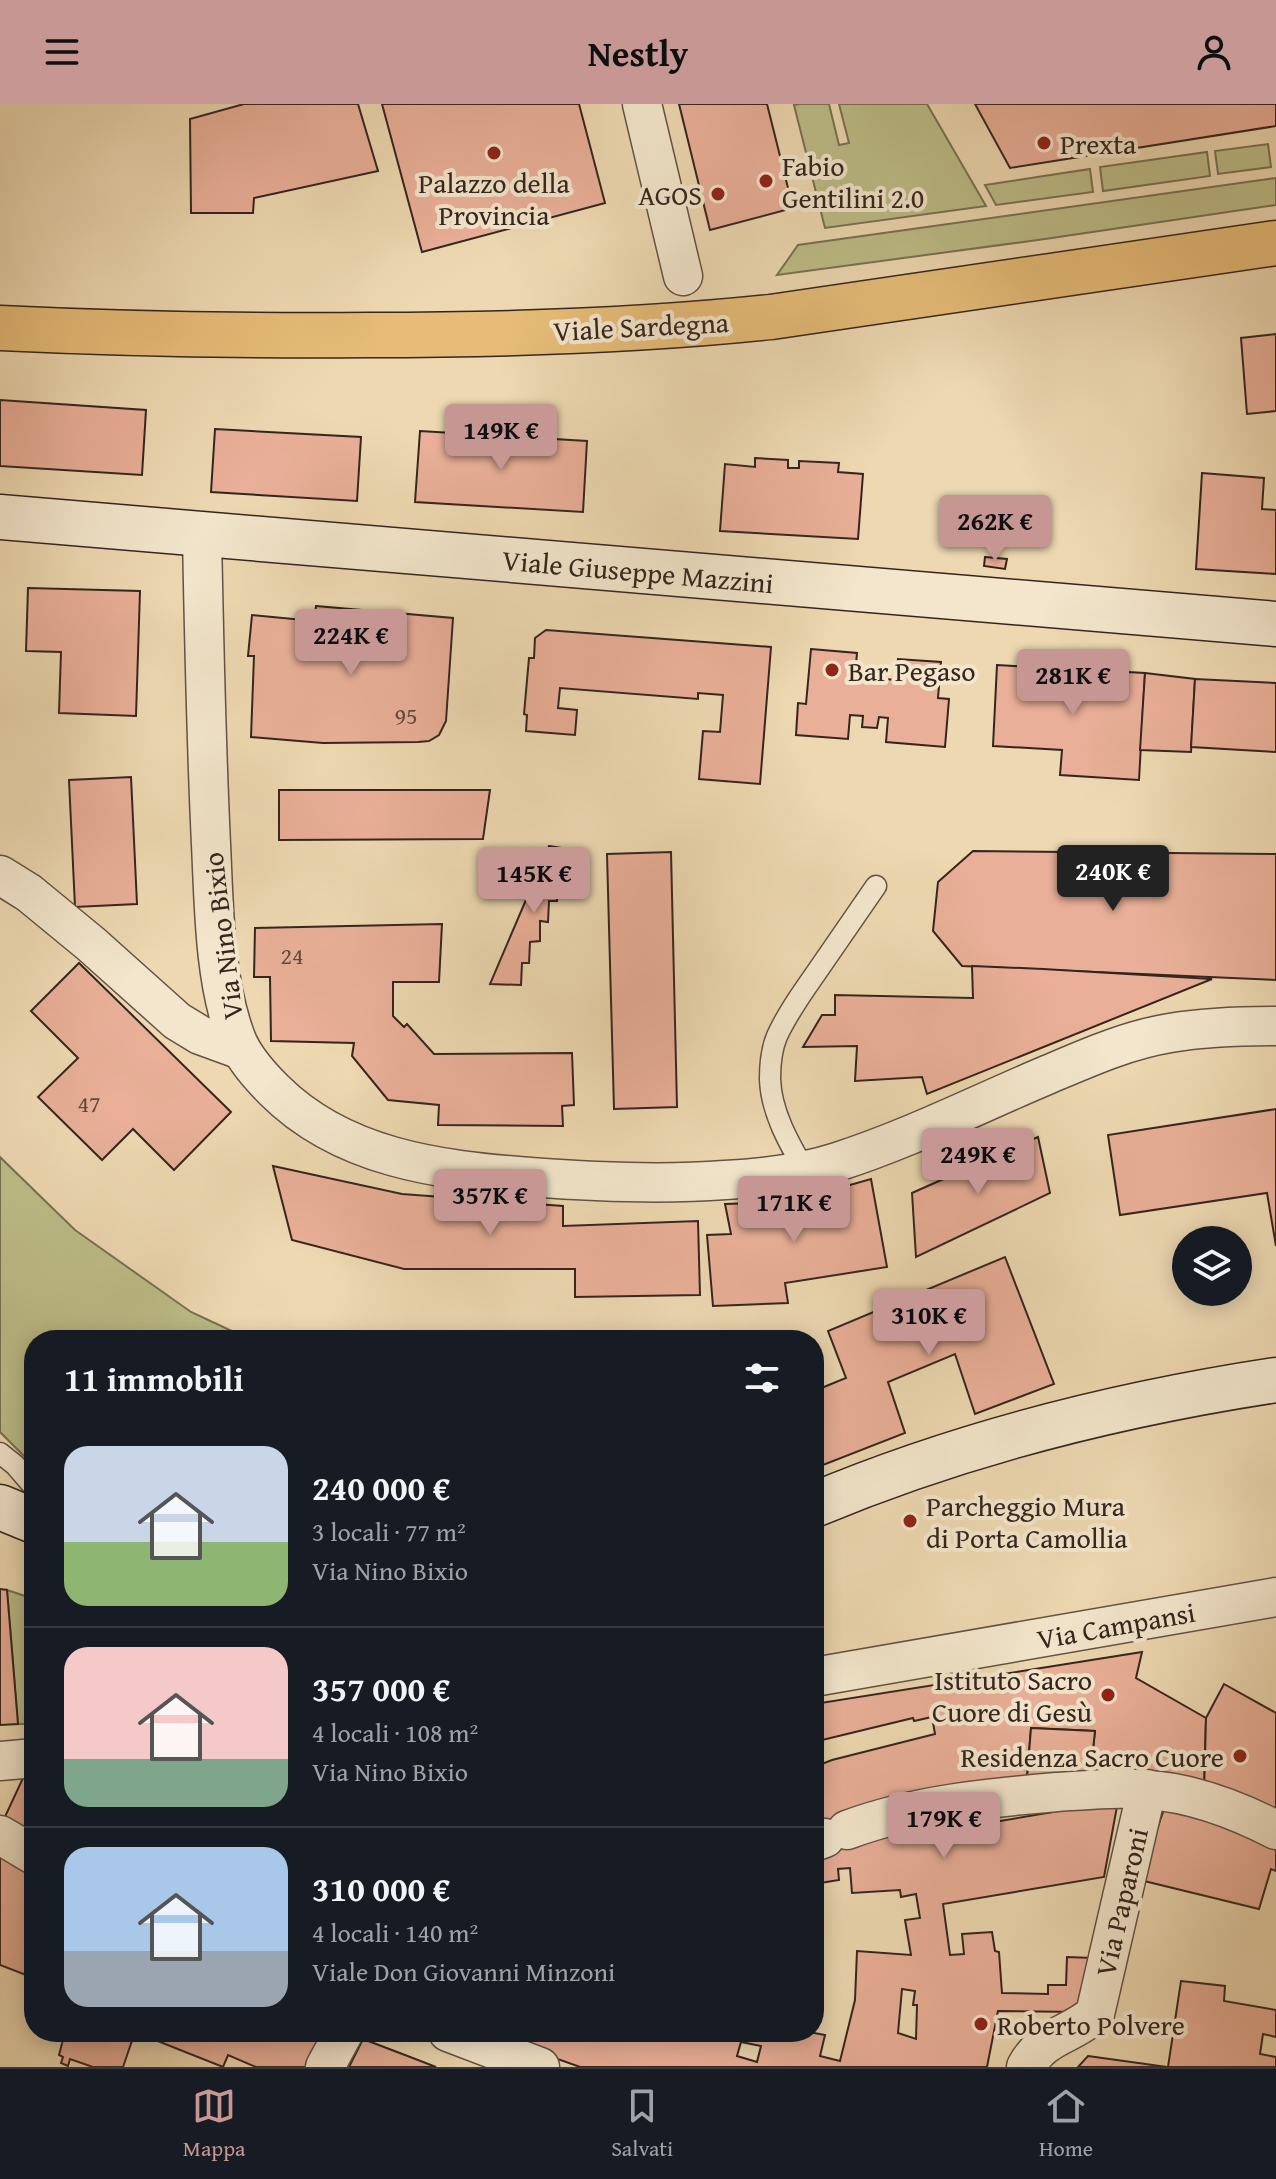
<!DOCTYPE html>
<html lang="it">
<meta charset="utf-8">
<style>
:root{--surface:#171b24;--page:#20242c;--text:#f1f3f6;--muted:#9ea1a6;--line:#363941;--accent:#c59692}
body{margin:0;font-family:"Gentium Book Plus",serif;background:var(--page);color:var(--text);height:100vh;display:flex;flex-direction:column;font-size:30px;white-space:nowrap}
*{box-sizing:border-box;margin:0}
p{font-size:26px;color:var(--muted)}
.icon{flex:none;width:44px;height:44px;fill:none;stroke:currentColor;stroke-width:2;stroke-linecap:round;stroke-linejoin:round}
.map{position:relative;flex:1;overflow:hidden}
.drawer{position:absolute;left:24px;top:1226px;width:800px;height:712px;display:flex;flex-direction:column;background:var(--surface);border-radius:32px;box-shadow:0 4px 20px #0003}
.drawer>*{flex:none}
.tools{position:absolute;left:1172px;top:1122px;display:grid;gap:16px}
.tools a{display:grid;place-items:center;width:80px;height:80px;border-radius:50%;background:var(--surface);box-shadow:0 4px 20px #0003;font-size:40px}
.price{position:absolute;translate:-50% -68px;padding:0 18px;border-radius:8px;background:var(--accent);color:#111;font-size:26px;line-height:52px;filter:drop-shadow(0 2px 4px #0008)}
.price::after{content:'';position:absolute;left:50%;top:48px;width:24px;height:18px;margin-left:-12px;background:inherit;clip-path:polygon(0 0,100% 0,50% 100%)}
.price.selected{background:#222;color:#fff}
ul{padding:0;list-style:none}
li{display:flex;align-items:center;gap:24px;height:200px;padding:0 40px}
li+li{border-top:2px solid var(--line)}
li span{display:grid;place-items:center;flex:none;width:224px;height:160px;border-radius:24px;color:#555}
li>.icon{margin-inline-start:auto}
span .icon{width:96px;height:96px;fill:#fffc;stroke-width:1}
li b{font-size:34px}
h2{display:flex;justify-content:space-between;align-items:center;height:96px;padding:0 40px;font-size:34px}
header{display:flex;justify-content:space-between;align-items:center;height:104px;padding:0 40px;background:var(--accent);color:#111;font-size:36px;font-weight:700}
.menu{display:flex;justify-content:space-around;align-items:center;height:112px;border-top:2px solid var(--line);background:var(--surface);font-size:22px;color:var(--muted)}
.menu a{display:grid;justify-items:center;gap:4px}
.menu .selected{color:var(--accent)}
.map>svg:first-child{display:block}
</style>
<header><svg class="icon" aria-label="menu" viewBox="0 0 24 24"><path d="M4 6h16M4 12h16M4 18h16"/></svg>Nestly<svg class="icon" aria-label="person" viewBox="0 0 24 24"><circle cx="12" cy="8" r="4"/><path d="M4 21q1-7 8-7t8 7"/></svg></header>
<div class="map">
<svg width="1276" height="1963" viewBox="0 0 1276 1963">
<rect width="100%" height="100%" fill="#edd8b1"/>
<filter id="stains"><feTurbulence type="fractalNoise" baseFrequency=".0025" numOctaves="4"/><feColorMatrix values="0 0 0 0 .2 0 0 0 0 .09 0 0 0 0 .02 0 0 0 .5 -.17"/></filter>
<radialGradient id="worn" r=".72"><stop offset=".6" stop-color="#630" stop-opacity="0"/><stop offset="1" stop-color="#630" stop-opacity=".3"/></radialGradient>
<g fill="#bdbd88" stroke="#797154" stroke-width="2">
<polygon points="800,0 829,0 839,41 849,39 839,0 927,0 986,102 825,124 794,1"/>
<polygon points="1268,40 1271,63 1218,70 1215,47"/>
<polygon points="1207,48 1210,72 1103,87 1100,63"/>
<polygon points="1090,65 1093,88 996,101 985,81"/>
<polygon points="1276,74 1276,101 1045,135 777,171 798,141"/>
<polygon points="0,1053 75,1126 191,1208 251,1236 34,1236 34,1362 0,1328"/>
<polygon points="7,1486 34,1495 34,1620 18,1620"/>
</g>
<g fill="#e9af98" stroke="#35251f" stroke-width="2" fill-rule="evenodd">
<polygon points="244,0 358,0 378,67 254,94 253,109 191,109 190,15"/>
<polygon points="382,0 579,0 605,99 422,148"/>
<polygon points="679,0 767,0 793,104 710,126"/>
<polygon points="975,0 1276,0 1276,22 1010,64"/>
<polygon points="1276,230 1276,307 1247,310 1241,234"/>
<polygon points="0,296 146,306 142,371 0,362"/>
<polygon points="215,325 361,333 357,397 211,388"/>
<polygon points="420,327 587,337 583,408 415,398"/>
<polygon points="755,354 788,356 788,364 799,364 799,357 839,359 838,368 863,370 858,435 720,427 725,360 755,363"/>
<polygon points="1202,369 1264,374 1262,405 1276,406 1276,470 1196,465"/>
<polygon points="985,453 1007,455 1005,465 984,462"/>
<polygon points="28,484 140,487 136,612 59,609 61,548 26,547"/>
<polygon points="316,502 453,514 446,617 439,631 429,637 418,638 323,639 251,633 254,552 248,552 252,511 314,517"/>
<polygon points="546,526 771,543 760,680 699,675 703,627 720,628 723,591 698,589 698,595 560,584 558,604 577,606 575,631 526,627 527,611 524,610 529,554 534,554 535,534"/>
<polygon points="811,545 857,549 855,572 864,572 864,564 886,565 885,575 896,576 898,555 941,558 938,594 949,595 945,643 886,638 888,614 879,613 877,624 862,623 863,612 850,611 848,635 796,631 798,599 806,600"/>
<polygon points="997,561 1145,569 1139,676 1060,671 1062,646 993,642"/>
<polygon points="1145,569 1195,575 1191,648 1140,646"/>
<polygon points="1195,575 1276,579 1276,648 1191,643"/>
<polygon points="131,673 137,800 75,803 69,676"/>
<polygon points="279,686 490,686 483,735 279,736"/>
<polygon points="549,742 575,746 569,775 559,774 557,797 549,797 548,818 540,817 540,837 530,838 529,859 522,859 521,881 490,880"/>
<polygon points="973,747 1276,750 1276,876 962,862 933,827 938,778"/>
<polygon points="671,748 677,1003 614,1005 607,750"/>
<polygon points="442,820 439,878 393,878 393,912 404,923 407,920 434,950 572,949 574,1001 562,1002 563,1022 438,1021 439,1001 388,996 352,952 354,939 271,937 270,873 254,873 255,824"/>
<polygon points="79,859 231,1008 174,1066 133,1025 102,1056 38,993 78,954 31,907"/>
<polygon points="972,862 1043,865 1212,875 927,990 922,973 855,977 857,942 803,943 822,911 835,911 835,891 973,894"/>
<polygon points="1276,1005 1276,1142 1267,1089 1120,1111 1108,1031"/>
<polygon points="1038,1033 1050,1089 916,1153 912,1089"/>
<polygon points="273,1062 402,1090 563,1102 563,1122 698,1117 700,1191 575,1193 575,1165 404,1165 292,1136"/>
<polygon points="871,1075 887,1163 785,1179 788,1199 713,1202 707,1131 731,1130 725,1100 790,1098"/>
<polygon points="1005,1153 1054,1280 975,1310 955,1250 888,1278 905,1329 823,1361 814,1335 814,1287 846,1274 828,1227"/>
<polygon points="0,1485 7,1486 18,1620 0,1621"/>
<path d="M1142,1548l-6,26 70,40 -2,75 -114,-16 5,-46 -64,-3 -4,50 -99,42 1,13 189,-32 -14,76 -161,27 7,51 14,-1 -2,-20 30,-2 3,19 4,1 3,41 46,1v-9h18l1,-28 26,1 -11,54 -84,-1 -11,56h-407l-98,-35h216l9,3 1,-3h101l16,3 -5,21 20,5 15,-61 2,-49 54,4 -6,-35 15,-2 -4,-24 -15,3 -1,-7 -48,3 -2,-25 -12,1 1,11 -25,4v-117l18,-7 103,-26 -3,-17 -18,4 -1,-3 -99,24v-38zM902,1885l13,2 -2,14h4l-1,34 -18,-6zM741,1938l20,4 -4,16 -20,-6z"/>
<polygon points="1224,1580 1276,1609 1276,1716 1204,1689 1206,1614"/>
<polygon points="1031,1624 1095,1627 1090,1673 1027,1674"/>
<polygon points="34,1673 34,1733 3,1717 23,1674"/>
<polygon points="1167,1696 1276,1735 1276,1767 1271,1765 1259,1805 1140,1776"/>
<polygon points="0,1751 34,1769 34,1855 26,1871 0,1861"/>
<polygon points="814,1845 819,1845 818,1877 814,1903"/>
<polygon points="1181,1877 1225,1882 1224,1897 1276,1906 1276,1933 1263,1930 1260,1950 1276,1953 1276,1963 1168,1963"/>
<polygon points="65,1928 135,1928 123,1963 93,1963 70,1955 68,1962 61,1959 63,1953 59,1951"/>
<polygon points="135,1928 324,1928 307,1963 256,1963 228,1951 223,1963"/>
<polygon points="363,1935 405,1951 436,1963 349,1963"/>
<polygon points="1088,1952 1167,1963 1078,1963"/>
</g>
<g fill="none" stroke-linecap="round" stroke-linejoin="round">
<defs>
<g id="lane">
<path d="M805,1067c-16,-28 -34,-59 -35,-92 0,-14 1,-29 7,-43 10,-22 25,-43 39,-63 20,-29 40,-58 60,-87"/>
<polyline points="0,1349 15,1361 34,1383"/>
</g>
<g id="street">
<polyline points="642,0 683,172"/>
<path d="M202,431c2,103 4,206 9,309 3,62 3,136 25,194 7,19 23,37 38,52 68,68 164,80 256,87 65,5 129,8 195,3 38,-2 75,-6 112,-18 72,-23 141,-58 210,-87 40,-17 80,-35 123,-42 35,-6 71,-7 106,-7"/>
<polyline points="0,771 29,789 91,840 177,917 200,931 241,946"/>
<polyline points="814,1573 1276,1493"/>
<polyline points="0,1657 34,1654"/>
<path d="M847,1726c67,-25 139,-32 210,-38 30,-2 61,-5 92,-2 44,3 88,20 127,40"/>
<polyline points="0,1731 34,1751"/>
<polyline points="814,1738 825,1734"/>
<polyline points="448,1928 540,1963"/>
<polyline points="325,1963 344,1928"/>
<path d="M1026,1963c17,-32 44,-31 69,-53l52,-225"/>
</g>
<g id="secondary">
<polyline points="0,413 1276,520"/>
<path d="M814,1401c148,-62 304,-101 462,-125"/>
<polyline points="0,1403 34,1417"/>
</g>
<path id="primary" d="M0,224c123,6 247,8 371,7 133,0 267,-4 400,-18l505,-74"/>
</defs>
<use href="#lane" stroke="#635244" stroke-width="23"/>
<use href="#street" stroke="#635244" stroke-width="41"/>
<use href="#secondary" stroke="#35251f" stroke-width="47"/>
<use href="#primary" stroke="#35251f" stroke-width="47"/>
<use href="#lane" stroke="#f3e6cc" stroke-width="20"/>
<use href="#street" stroke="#f3e6cc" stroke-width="38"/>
<use href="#secondary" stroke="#f3e6cc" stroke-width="44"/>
<use href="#primary" stroke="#e6bc78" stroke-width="44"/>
</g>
<g fill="#8f2418" stroke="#f3e6cc" stroke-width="3">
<circle cx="1044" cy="39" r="8"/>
<circle cx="494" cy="49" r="8"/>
<circle cx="766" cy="77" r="8"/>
<circle cx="718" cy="90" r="8"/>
<circle cx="832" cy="566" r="8"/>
<circle cx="910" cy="1417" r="8"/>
<circle cx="1108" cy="1591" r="8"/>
<circle cx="1240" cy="1652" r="8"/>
<circle cx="981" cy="1920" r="8"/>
</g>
<g text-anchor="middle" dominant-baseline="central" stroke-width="8" stroke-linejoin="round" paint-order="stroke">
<g font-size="24" fill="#62483d">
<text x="406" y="611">95</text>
<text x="292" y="851">24</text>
<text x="89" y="999">47</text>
</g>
<g font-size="28" fill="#35251f" stroke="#f3e6cc" text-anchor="start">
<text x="1060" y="39">Prexta</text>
<text x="782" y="61">Fabio<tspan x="782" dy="32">Gentilini 2.0</tspan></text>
<text x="494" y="78" text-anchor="middle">Palazzo della<tspan x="494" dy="32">Provincia</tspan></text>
<text x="702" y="90" text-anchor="end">AGOS</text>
<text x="848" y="566">Bar Pegaso</text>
<text x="926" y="1401">Parcheggio Mura<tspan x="926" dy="32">di Porta Camollia</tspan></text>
<text x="1092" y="1575" text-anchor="end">Istituto Sacro<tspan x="1092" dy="32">Cuore di Gesù</tspan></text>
<text x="1224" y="1652" text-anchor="end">Residenza Sacro Cuore</text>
<text x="997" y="1920">Roberto Polvere</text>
</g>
<g font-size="28" fill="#35251f" stroke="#f3e6cc">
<text transform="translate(641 222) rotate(-3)">Viale Sardegna</text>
<text transform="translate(638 467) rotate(5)">Viale Giuseppe Mazzini</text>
<text transform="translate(222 832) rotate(-97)">Via Nino Bixio</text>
<text transform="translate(1116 1521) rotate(-10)">Via Campansi</text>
<text transform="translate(1121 1798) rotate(-77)">Via Paparoni</text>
</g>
</g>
<rect width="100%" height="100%" filter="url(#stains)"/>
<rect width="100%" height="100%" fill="url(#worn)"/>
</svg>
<div class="tools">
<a><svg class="icon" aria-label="layers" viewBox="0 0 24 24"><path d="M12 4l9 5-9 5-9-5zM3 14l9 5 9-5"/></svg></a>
</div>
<b class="price" style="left:501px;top:368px">149K €</b>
<b class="price" style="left:995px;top:459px">262K €</b>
<b class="price" style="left:351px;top:573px">224K €</b>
<b class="price" style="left:1073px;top:613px">281K €</b>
<b class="price selected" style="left:1113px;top:809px">240K €</b>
<b class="price" style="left:534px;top:811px">145K €</b>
<b class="price" style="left:978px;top:1092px">249K €</b>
<b class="price" style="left:490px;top:1133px">357K €</b>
<b class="price" style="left:794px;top:1140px">171K €</b>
<b class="price" style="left:929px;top:1253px">310K €</b>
<b class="price" style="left:944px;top:1756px">179K €</b>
<section class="drawer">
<h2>11 immobili<svg class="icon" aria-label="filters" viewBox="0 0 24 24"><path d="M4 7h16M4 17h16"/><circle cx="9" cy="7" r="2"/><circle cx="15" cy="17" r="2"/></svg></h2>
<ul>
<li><span style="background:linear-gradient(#c9d6e8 60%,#8fb573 0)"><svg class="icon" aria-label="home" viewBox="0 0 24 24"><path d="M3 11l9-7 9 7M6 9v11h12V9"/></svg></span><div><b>240 000 €</b><p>3 locali · 77 m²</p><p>Via Nino Bixio</p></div></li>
<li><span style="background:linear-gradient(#f6c9c9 70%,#7fa58c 0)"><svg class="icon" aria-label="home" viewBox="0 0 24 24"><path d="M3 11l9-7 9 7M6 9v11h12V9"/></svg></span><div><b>357 000 €</b><p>4 locali · 108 m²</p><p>Via Nino Bixio</p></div></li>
<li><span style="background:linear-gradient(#a9c7e8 65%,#9aa5b1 0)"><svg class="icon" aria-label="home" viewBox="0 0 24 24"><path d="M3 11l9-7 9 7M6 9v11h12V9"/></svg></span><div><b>310 000 €</b><p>4 locali · 140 m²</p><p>Viale Don Giovanni Minzoni</p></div></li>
</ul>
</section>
</div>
<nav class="menu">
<a class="selected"><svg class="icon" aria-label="map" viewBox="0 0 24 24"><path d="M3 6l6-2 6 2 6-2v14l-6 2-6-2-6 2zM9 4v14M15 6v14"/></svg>Mappa</a>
<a><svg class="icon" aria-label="saved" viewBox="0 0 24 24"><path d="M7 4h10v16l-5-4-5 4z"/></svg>Salvati</a>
<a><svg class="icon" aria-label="home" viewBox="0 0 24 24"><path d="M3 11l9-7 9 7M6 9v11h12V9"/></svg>Home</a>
</nav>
